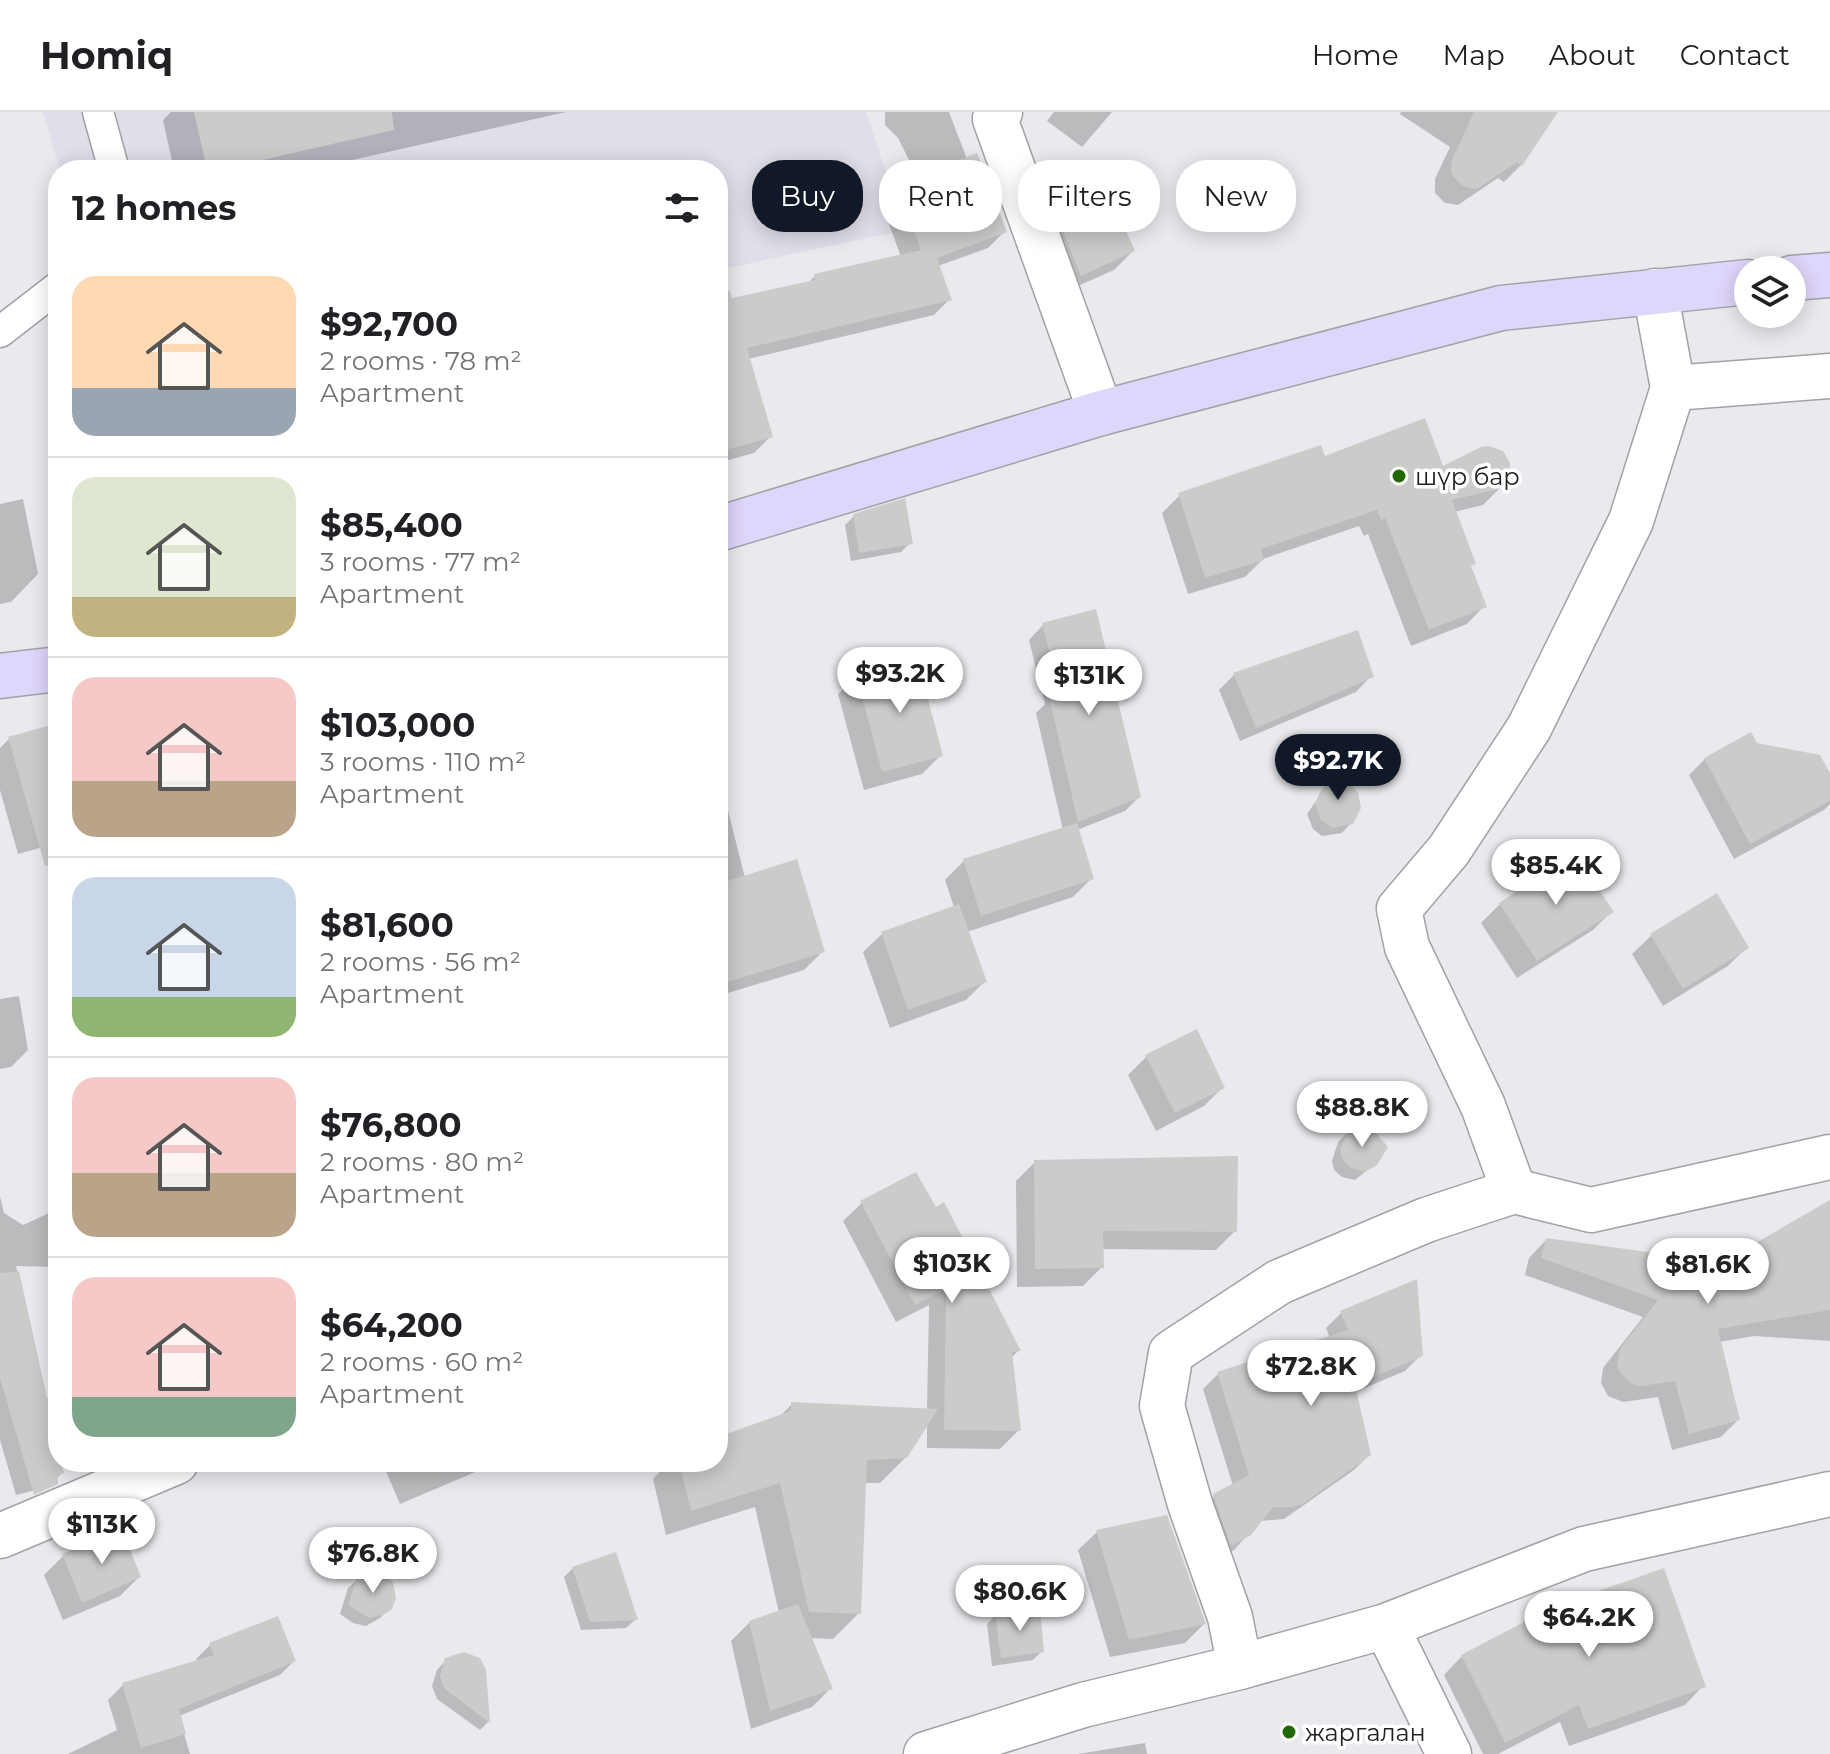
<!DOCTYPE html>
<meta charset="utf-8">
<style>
:root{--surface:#fff;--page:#f2f2f2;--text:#202124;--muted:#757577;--line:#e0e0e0;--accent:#111827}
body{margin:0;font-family:Montserrat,sans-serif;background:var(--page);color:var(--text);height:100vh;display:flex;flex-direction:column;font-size:30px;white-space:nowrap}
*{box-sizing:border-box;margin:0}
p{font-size:26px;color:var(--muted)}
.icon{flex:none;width:44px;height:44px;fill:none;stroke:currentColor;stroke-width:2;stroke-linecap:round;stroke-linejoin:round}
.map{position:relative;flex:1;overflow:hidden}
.panel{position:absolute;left:48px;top:48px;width:680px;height:1312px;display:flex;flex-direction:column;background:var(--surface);border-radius:32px;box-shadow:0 4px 20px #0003}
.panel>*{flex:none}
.hud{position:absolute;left:752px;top:48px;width:760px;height:72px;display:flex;gap:16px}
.fabs{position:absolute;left:1734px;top:144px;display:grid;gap:16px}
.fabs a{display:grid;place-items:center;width:72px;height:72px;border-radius:50%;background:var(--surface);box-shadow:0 4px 20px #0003;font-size:40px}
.price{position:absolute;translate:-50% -68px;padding:0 18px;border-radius:28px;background:#fff;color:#222;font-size:26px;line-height:52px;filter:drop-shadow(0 2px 4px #0008)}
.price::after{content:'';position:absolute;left:50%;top:48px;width:24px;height:18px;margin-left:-12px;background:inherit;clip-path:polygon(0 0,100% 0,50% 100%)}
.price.selected{background:var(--accent);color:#fff}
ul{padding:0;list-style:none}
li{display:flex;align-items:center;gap:24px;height:200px;padding:0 24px}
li+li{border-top:2px solid var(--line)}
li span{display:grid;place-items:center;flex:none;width:224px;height:160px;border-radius:24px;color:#555}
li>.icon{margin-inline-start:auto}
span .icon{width:96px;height:96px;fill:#fffc;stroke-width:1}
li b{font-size:34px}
h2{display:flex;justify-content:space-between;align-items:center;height:96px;padding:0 24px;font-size:34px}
.tag{padding:0 28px;border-radius:32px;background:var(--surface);box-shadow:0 4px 20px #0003;font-size:28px;line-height:72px}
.tag.selected{background:var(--accent);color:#fff}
header{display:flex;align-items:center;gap:48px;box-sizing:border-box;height:112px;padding:0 40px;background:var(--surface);border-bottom:2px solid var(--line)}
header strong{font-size:38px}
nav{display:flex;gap:44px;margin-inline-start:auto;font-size:28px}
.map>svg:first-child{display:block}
</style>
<header>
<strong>Homiq</strong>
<nav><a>Home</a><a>Map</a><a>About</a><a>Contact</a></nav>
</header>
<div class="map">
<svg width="1830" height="1642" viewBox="0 0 1830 1642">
<rect width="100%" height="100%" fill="#eae9ed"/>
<polygon fill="#dfdee9" points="43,0 866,0 905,118 718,158 718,58 60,58"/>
<g fill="#0003">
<polygon points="171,0 566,0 308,58 174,58 163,8"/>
<polygon points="885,0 949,0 967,47 1004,120 988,136 938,154 950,187 934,203 748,247 770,325 754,341 718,351 718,191 808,171 815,164 901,145 881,90 897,74 918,66 898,26 885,13"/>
<polygon points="1054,0 1112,0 1082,35 1047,9"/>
<polygon points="1401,0 1556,0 1521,53 1504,70 1498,66 1458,93 1445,91 1435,81 1435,67 1450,35 1400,2"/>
<polygon points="1057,104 1133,139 1114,158 1062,181 1038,123"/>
<polygon points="1324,346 1442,357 1501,375 1483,393 1454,400 1469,456 1484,494 1467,512 1411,534 1368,422 1364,424 1359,414 1263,447 1245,465 1188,482 1162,401 1180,383"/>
<polygon points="23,387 38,462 11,490 0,492 0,392"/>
<polygon points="854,404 910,431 901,440 851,449 845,413"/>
<polygon points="1043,513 1139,685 1125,699 1077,718 1092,766 1073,785 967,820 984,870 966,888 890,916 863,840 882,822 954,795 945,768 964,749 1063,718 1036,601 1045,592 1029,528"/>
<polygon points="1234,563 1371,564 1356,580 1240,629 1219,578"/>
<polygon points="857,564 941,643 922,662 864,678 838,582"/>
<polygon points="58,613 58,731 18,742 0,678 0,636 9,627"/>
<polygon points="1705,647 1830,665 1830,692 1824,698 1734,747 1689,663"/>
<polygon points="718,659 745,766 823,839 804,858 718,884"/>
<polygon points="1330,669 1351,711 1342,721 1322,724 1313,717 1307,702"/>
<polygon points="1500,792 1611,800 1593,818 1517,866 1481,811"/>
<polygon points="1651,824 1747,835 1728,854 1663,894 1632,842"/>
<polygon points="58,829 58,850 54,834"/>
<polygon points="19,884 28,938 11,955 0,957 0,887"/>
<polygon points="1147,944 1223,975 1204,994 1156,1019 1128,963"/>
<polygon points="1348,1020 1376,1051 1355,1068 1342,1065 1334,1058 1332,1049 1338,1030"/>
<polygon points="1035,1050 1235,1119 1216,1138 1102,1137 1102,1155 1083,1174 1017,1175 1016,1069"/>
<polygon points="0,1084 4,1101 23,1113 58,1097 58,1152 55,1155 16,1154 46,1289 58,1285 58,1350 70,1350 60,1354 62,1361 47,1375 16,1383 0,1328"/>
<polygon points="1830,1090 1830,1229 1754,1224 1719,1230 1738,1308 1721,1325 1672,1338 1658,1285 1623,1290 1608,1284 1601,1271 1603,1256 1643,1205 1525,1163 1529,1146 1546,1128 1688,1148 1702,1134 1707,1161"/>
<polygon points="862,1091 935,1098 967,1139 985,1155 979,1161 1019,1238 1011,1246 1019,1318 1000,1337 927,1336 927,1311 906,1345 880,1371 864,1371 859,1501 833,1527 810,1526 831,1576 812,1595 751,1617 731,1529 750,1510 779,1501 755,1395 666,1423 653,1367 669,1350 718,1350 718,1327 779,1305 792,1292 927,1298 929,1193 896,1210 843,1109"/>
<polygon points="1341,1201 1421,1243 1405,1259 1355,1280 1369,1343 1354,1358 1284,1407 1260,1409 1234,1438 1216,1447 1199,1399 1214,1384 1233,1374 1203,1277 1218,1262 1330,1226 1326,1216"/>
<polygon points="382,1350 499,1350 400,1392"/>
<polygon points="120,1419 139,1465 120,1484 63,1508 44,1463 63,1444"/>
<polygon points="1097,1420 1204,1512 1185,1531 1110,1545 1078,1438"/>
<polygon points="573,1456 635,1508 626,1516 581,1518 564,1465"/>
<polygon points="358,1467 390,1496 380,1506 366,1514 353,1511 340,1502 348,1476"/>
<polygon points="996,1503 1042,1539 1033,1548 992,1554 987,1512"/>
<polygon points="210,1533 294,1549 280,1563 179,1604 190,1642 68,1642 117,1618 108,1588 123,1573 197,1550 196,1547"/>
<polygon points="1462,1544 1703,1574 1685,1593 1569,1634 1560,1610 1498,1642 1483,1642 1444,1563"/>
<polygon points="446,1548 484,1558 488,1610 480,1618 437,1587 432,1574 437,1558"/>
<polygon points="1145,1631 1147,1642 1078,1642"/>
</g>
<g fill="#c9ccc8">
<polygon points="194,0 392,0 394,18 218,58 207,58"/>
<polygon points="1474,0 1558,0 1522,54 1517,50 1477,77 1462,74 1452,63 1451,56 1452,48"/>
<polygon points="977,41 1007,120 937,146 952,188 747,236 773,325 718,340 718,181 730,179 732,186 815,168 814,162 921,138 896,72"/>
<polygon points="1108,79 1135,139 1081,164 1056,102"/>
<polygon points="1425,306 1443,354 1481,335 1489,334 1503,339 1510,351 1509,366 1503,376 1452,388 1476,452 1471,454 1487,495 1429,518 1385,406 1381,408 1377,398 1261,437 1264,448 1205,466 1178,381 1321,333 1325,344"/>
<polygon points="905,386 913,432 859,441 853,402"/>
<polygon points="1096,497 1141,685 1078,710 1049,585 1060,583 1042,511"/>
<polygon points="1358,518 1374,565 1256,616 1233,561"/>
<polygon points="917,546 943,644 882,660 856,562"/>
<polygon points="58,611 58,752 45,754 8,625"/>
<polygon points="1751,620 1757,631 1820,643 1830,661 1830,689 1750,732 1704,646"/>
<polygon points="1339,657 1358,681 1361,696 1353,712 1332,716 1321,708 1315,692 1320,680"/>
<polygon points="1077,711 1094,767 981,804 963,747"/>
<polygon points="1573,740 1614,800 1537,849 1499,791"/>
<polygon points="797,747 825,840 718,873 718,772"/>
<polygon points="1717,781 1749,836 1683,877 1650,822"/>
<polygon points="959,792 987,870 908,898 881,820"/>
<polygon points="1197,917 1225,976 1175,1001 1145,943"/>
<polygon points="1365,1015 1375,1020 1388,1035 1377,1053 1365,1060 1351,1056 1343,1049 1340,1038 1347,1019"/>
<polygon points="1238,1044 1237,1120 1103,1119 1104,1156 1035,1157 1034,1048"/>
<polygon points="916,1060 936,1095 944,1090 969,1138 988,1155 980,1159 1021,1239 1012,1240 1021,1319 944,1318 946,1177 915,1193 860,1089"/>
<polygon points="1830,1088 1830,1198 1718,1217 1740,1308 1689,1322 1675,1269 1641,1274 1632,1272 1620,1261 1617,1253 1620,1237 1658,1188 1541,1146 1546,1126 1691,1146 1703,1130 1709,1158"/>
<polygon points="19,1159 47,1286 58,1283 58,1350 61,1350 64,1361 58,1363 58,1372 34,1383 0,1266 0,1161"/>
<polygon points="1417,1167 1423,1244 1355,1273 1371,1343 1301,1393 1291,1395 1273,1395 1251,1423 1231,1434 1213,1382 1249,1363 1217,1260 1348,1218 1340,1199"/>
<polygon points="791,1290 938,1297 907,1346 867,1348 861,1502 809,1500 780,1371 691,1399 679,1350 718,1350 718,1325 791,1299"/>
<polygon points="1167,1403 1206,1512 1129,1528 1096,1418"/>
<polygon points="121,1416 141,1465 82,1491 62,1442"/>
<polygon points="616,1440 638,1508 590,1510 572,1455"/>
<polygon points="1664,1456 1706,1575 1588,1617 1579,1593 1505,1631 1461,1543 1553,1495"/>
<polygon points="374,1460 385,1462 393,1471 396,1486 392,1497 383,1503 369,1506 348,1493 357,1465"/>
<polygon points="798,1492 833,1577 770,1599 749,1509"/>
<polygon points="1040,1496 1044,1540 1001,1546 995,1501"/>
<polygon points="278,1504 296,1549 179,1597 186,1622 141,1636 122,1571 214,1543 209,1531"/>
<polygon points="464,1540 480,1546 486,1558 490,1611 446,1578 442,1571 440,1564 445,1546"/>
</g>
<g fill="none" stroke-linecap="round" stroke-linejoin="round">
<defs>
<g id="lane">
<polyline points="98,0 114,58"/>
<polyline points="0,220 58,175"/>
</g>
<g id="street">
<polyline points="1000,0 995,7 1101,301"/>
<polyline points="1673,276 1830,264"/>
<polyline points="1514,1079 1483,994 1407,835 1399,797 1449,738 1529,616 1631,409 1673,276 1655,179"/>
<polyline points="0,1424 176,1350"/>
<polyline points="1386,1514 1449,1642"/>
<polyline points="1240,1555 1230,1505 1190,1392 1162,1294 1171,1241 1279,1170 1426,1108 1514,1079 1591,1098 1830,1045"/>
<polyline points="926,1642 1083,1593 1240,1555 1386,1514 1584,1437 1830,1382"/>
</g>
<g id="secondary">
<polyline points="1792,166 1830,163"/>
<polyline points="718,417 1101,301 1501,196 1748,170"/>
<polyline points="0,564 58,557"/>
</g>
</defs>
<use href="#lane" stroke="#a2a1a5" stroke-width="33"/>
<use href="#street" stroke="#a2a1a5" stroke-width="47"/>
<use href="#secondary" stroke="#a2a1a5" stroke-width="47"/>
<use href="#lane" stroke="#fff" stroke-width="30"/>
<use href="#street" stroke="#fff" stroke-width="44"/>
<use href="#secondary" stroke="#dfd6fb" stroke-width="44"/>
</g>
<g fill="#206800" stroke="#fff" stroke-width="3">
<circle cx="1399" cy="364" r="8"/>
<circle cx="1289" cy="1620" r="8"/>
</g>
<g text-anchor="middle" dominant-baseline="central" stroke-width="7" stroke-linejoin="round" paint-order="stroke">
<g font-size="24" fill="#222223" stroke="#fff" text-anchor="start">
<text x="1415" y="364">шүр бар</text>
<text x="1305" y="1620">жаргалан</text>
</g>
</g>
</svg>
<div class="fabs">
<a><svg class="icon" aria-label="layers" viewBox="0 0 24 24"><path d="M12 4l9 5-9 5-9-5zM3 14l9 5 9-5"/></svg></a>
</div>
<b class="price" style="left:900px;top:603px">$93.2K</b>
<b class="price" style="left:1089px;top:605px">$131K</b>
<b class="price selected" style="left:1338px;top:690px">$92.7K</b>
<b class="price" style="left:1556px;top:795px">$85.4K</b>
<b class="price" style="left:1362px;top:1037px">$88.8K</b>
<b class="price" style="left:952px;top:1193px">$103K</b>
<b class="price" style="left:1708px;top:1194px">$81.6K</b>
<b class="price" style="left:1311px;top:1296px">$72.8K</b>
<b class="price" style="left:102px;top:1454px">$113K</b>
<b class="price" style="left:373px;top:1483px">$76.8K</b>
<b class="price" style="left:1020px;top:1521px">$80.6K</b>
<b class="price" style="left:1589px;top:1547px">$64.2K</b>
<div class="hud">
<a class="tag selected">Buy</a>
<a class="tag">Rent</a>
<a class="tag">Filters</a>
<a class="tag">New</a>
</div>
<section class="panel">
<h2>12 homes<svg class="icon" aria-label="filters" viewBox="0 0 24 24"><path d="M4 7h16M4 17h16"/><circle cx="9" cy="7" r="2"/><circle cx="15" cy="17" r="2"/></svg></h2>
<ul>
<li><span style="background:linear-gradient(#ffd9b3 70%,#9aa5b1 0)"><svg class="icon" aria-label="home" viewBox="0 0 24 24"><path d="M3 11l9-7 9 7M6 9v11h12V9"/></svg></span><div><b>$92,700</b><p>2 rooms · 78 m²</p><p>Apartment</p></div></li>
<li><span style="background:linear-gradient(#dfe7d0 75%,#c2b280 0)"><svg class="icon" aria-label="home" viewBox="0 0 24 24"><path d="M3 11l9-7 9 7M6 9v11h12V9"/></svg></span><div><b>$85,400</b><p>3 rooms · 77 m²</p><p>Apartment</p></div></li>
<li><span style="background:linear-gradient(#f6c9c9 65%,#b9a48a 0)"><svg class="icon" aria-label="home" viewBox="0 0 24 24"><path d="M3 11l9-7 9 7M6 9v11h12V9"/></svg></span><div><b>$103,000</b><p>3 rooms · 110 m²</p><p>Apartment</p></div></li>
<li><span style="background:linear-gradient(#c9d6e8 75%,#8fb573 0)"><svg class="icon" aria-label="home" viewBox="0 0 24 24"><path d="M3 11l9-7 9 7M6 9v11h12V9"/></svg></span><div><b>$81,600</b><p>2 rooms · 56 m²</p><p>Apartment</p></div></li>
<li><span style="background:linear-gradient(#f6c9c9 60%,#b9a48a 0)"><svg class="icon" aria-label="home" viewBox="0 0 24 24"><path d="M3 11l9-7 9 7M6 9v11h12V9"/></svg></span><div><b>$76,800</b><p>2 rooms · 80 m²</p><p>Apartment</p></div></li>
<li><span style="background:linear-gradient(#f6c9c9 75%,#7fa58c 0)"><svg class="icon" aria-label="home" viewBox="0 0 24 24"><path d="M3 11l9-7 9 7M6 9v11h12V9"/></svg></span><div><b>$64,200</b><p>2 rooms · 60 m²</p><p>Apartment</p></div></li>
</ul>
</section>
</div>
